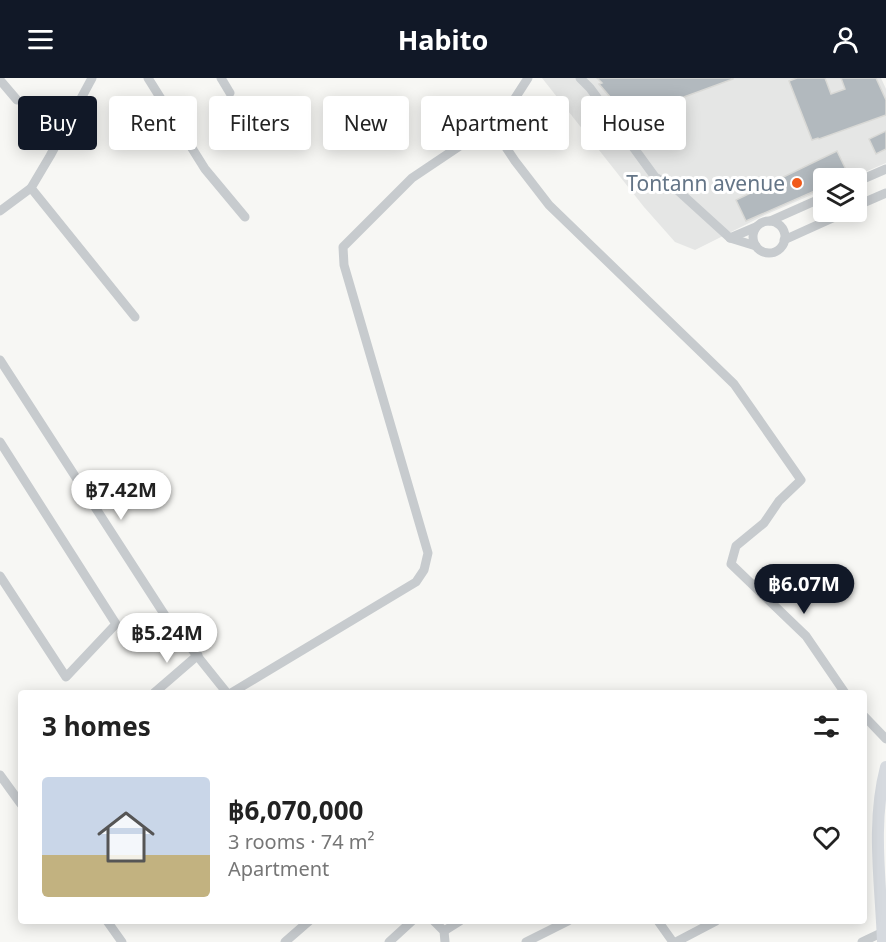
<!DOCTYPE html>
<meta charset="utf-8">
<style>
:root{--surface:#fff;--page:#f6f6f6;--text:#222;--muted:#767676;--accent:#111827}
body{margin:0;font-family:"Noto Sans",sans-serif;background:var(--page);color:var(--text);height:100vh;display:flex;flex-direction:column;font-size:22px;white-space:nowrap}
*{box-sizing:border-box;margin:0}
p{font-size:20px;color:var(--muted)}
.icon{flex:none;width:33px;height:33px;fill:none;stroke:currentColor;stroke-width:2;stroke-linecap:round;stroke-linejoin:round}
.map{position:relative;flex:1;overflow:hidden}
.sheet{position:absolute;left:18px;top:612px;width:849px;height:234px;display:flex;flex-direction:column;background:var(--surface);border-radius:6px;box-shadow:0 3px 15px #0003}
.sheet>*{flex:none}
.top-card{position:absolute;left:18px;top:18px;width:850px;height:54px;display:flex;gap:12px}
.fabs{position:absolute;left:813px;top:90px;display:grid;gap:12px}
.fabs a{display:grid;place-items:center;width:54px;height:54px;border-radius:6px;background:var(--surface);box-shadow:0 3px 15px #0003;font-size:30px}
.price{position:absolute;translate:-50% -51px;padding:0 14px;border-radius:21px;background:#fff;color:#222;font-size:20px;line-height:39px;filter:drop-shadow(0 2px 3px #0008)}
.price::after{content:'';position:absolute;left:50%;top:36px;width:18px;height:14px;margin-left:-9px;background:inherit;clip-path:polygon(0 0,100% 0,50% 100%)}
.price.active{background:var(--accent);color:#fff}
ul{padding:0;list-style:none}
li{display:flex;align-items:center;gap:18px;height:150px;padding:0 24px}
li span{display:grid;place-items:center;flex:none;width:168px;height:120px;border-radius:6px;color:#555}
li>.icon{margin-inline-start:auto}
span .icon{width:72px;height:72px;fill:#fffc;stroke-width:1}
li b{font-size:26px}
h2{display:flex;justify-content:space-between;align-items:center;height:72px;padding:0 24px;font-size:26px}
.tag{padding:0 21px;border-radius:6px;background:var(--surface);box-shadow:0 3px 15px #0003;font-size:21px;line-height:54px}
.tag.active{background:var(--accent);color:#fff}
header{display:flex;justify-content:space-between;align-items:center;height:78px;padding:0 24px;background:var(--accent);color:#fff;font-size:27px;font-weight:700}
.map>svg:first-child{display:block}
</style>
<header><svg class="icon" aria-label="menu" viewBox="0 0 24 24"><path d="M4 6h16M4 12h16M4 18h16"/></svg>Habito<svg class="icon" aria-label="person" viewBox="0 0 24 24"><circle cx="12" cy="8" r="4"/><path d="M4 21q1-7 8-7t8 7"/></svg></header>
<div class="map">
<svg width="886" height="864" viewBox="0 0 886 864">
<rect width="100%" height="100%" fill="#f7f7f4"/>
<polygon fill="#e5e6e5" points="542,0 881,0 886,11 886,85 851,100 824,100 823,112 765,137 695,172 675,164 644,129"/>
<g fill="#b2b9be" stroke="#d9d9d6" stroke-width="1.5">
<polygon points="597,0 733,0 733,1 673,23 684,55 654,70 599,6 602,5"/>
<polygon points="797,0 825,0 831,16 845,11 841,0 876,0 886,22 886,37 819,61 818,60 812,62 789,3"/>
<polygon points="886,53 886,71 876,76 869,61"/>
<polygon points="837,73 849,98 843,100 824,100 824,109 746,143 736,122"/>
</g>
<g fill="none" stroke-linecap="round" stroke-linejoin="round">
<g stroke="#c7cbce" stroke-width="9">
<polyline points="92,0 50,78 31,110 135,239"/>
<polyline points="148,0 205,91 245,139"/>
<polyline points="221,0 230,15"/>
<polyline points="580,0 590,10 655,99 675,110 730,160 756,168"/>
<polyline points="0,2 17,22"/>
<polyline points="491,47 510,28 528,0"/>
<polyline points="856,104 886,91"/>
<polyline points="856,128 886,115"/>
<polyline points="0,133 31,110"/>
<polyline points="770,143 824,119"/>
<circle cx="769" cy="159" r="16"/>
<polyline points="730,160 756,149"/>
<polyline points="784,162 846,134"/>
<polyline points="0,282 166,539 227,615"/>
<polyline points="0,364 116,546 66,599 0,498"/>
<polyline points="154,615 198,577"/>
<polyline points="231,615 416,504 424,492 428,475 344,187 343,169 412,100 491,47 515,83 549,127 734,306 801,402 779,423 764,445 736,468 731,486 806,558 845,615"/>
<polyline points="864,638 886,661"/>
<polyline points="0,697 21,726"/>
<polyline points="107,843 122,864"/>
<polyline points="434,843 444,853 445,864"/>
<polyline points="658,843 673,864"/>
<polyline points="444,853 460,843"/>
<polyline points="285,864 309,843"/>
<polyline points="389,864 412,843"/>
<polyline points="526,864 568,843"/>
<polyline points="676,864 716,843"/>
<polyline points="862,864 883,854"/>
</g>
<path stroke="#d6dadf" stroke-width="12" d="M883,864c-2,-58 -12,-118 3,-175"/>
</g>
<circle fill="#f15a1a" stroke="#fff" stroke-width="2" cx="797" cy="105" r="6"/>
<g text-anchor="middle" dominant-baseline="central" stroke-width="6" stroke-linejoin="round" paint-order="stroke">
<g font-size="21" fill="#647587" stroke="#fff" text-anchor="end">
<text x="785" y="105">Tontann avenue</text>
</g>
</g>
</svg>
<div class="fabs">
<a><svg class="icon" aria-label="layers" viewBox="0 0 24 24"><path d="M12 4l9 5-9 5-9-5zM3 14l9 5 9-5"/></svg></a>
</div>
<b class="price" style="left:121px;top:443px">฿7.42M</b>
<b class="price active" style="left:804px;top:537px">฿6.07M</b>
<b class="price" style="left:167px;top:586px">฿5.24M</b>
<div class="top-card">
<a class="tag active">Buy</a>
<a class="tag">Rent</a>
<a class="tag">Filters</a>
<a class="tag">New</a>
<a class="tag">Apartment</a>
<a class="tag">House</a>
</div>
<section class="sheet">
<h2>3 homes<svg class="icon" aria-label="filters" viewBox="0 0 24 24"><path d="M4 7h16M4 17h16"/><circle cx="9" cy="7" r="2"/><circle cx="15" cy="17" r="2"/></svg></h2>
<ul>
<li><span style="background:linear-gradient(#c9d6e8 65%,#c2b280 0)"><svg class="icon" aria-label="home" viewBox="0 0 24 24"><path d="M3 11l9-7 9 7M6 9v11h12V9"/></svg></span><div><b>฿6,070,000</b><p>3 rooms · 74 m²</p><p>Apartment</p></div><svg class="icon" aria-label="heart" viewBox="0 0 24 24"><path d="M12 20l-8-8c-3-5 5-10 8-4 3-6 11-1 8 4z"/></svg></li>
</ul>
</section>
</div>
